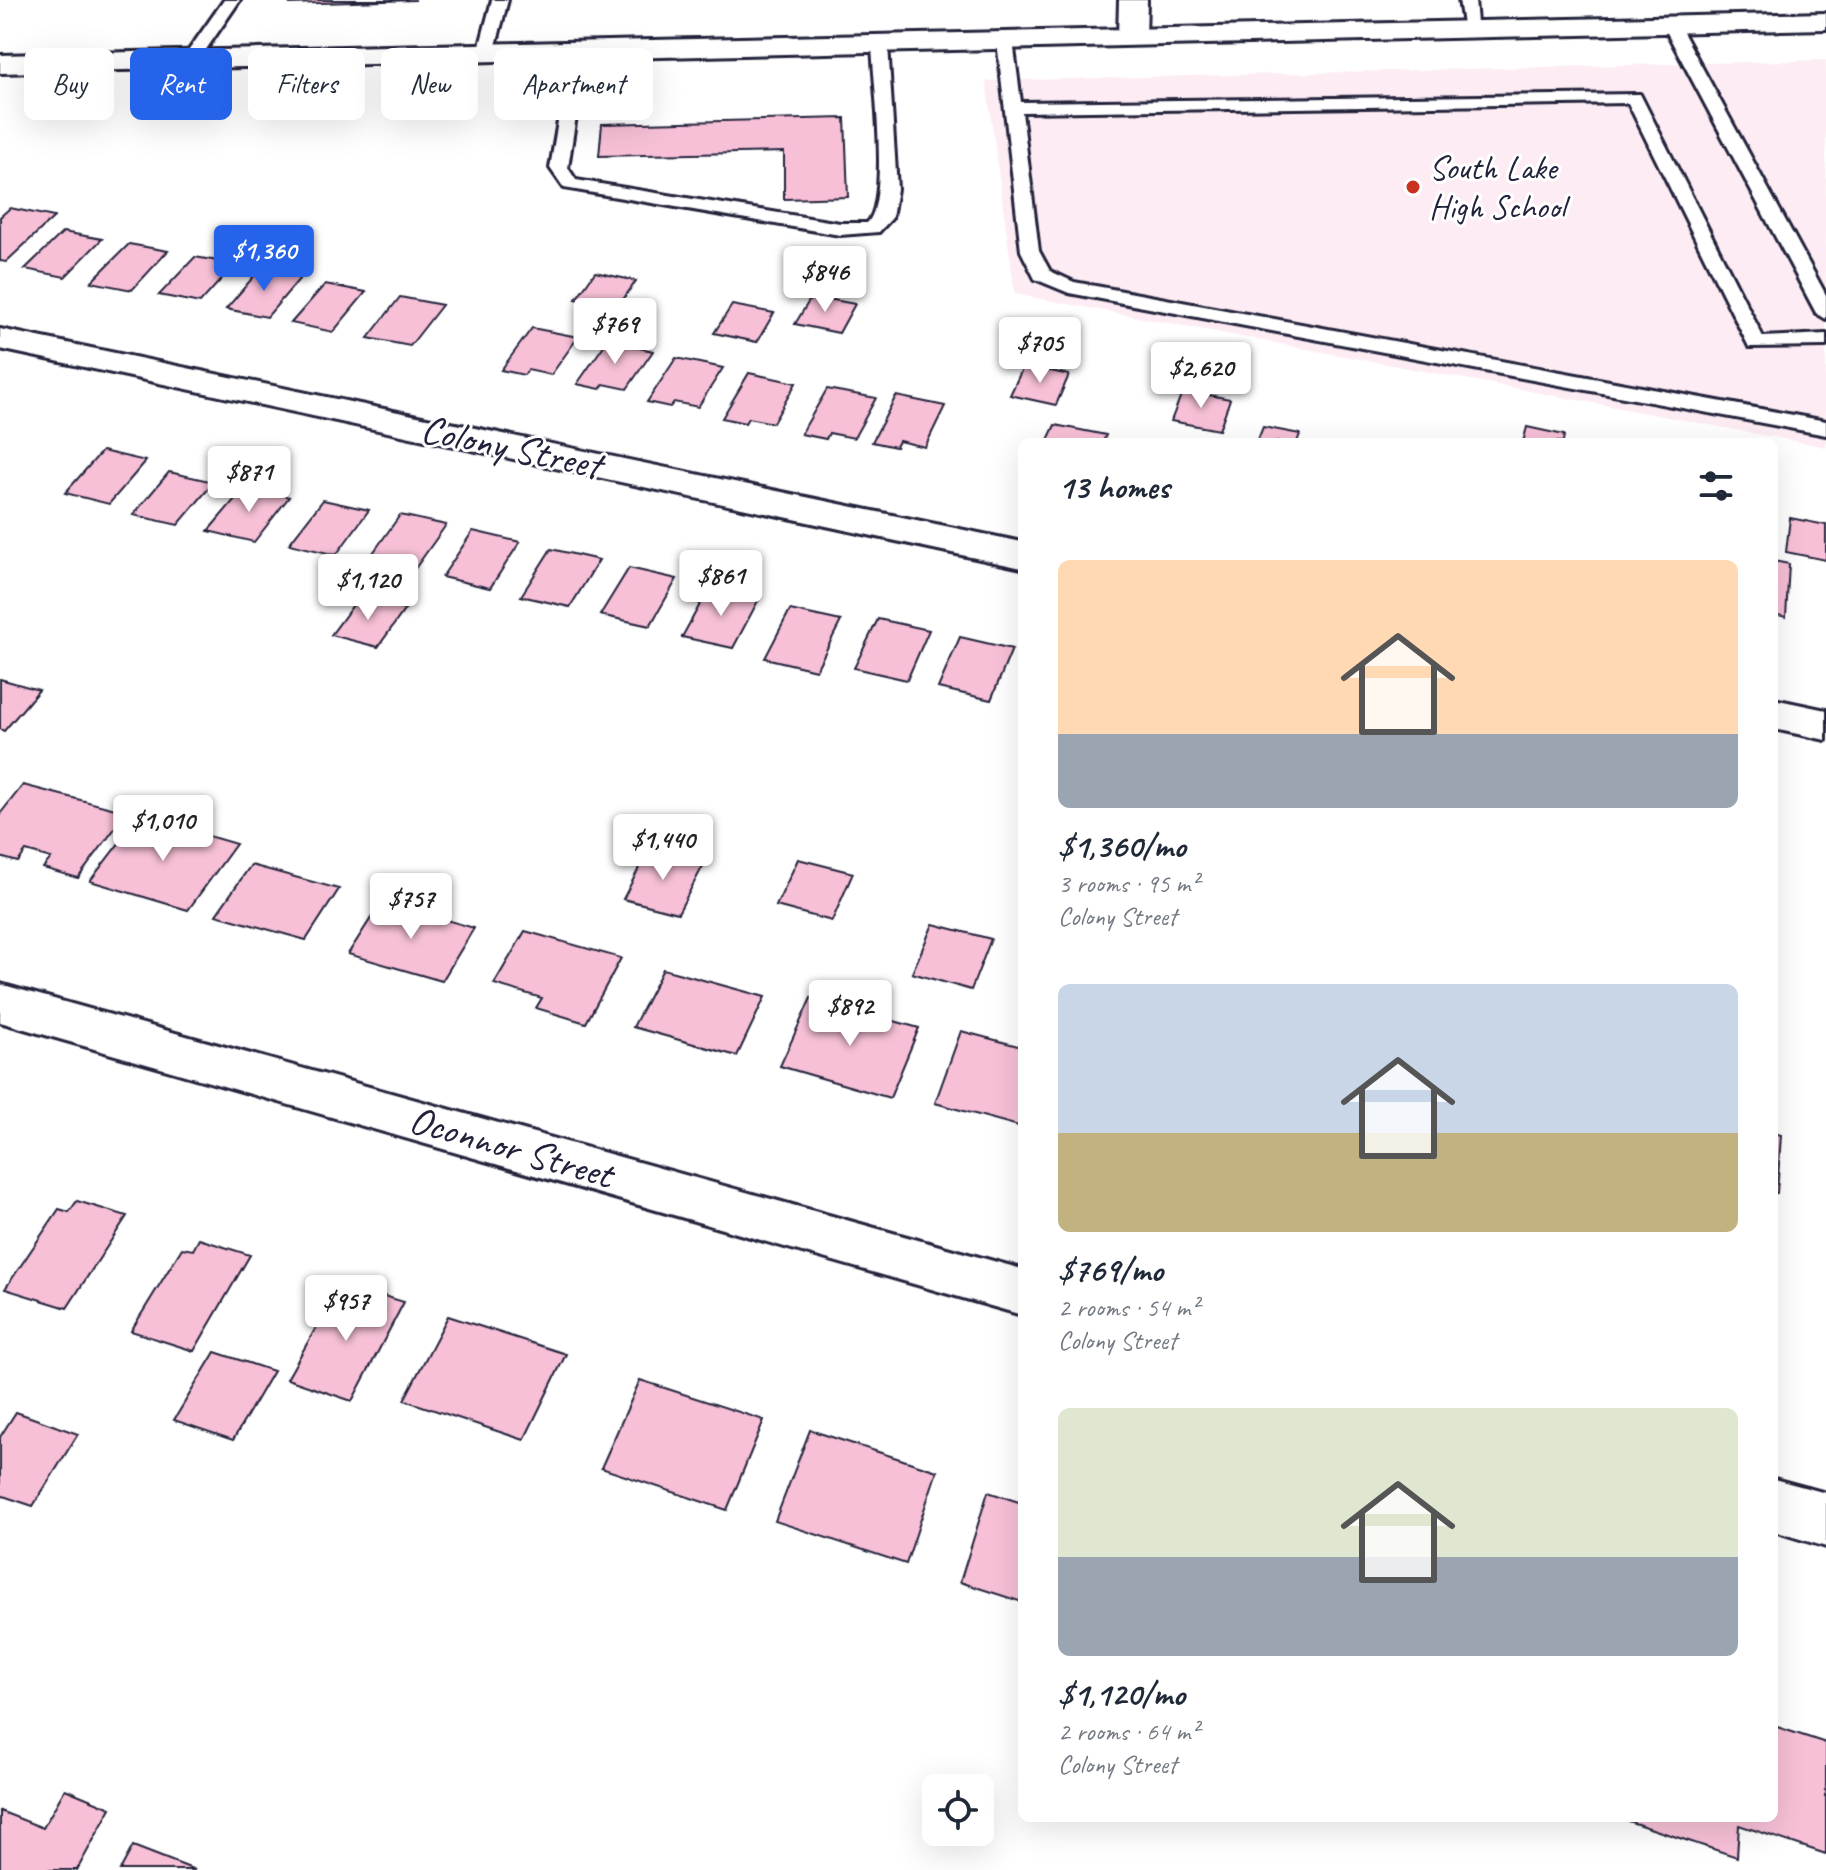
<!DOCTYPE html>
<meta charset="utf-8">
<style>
:root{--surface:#fff;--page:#f2f2f3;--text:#1f2937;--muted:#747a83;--accent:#2563eb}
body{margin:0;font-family:Caveat,sans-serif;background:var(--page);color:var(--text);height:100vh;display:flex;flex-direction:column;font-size:30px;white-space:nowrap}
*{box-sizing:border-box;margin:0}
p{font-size:26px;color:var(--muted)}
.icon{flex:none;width:44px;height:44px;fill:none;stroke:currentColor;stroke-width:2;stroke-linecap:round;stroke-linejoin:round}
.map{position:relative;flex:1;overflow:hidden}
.details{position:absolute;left:1018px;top:438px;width:760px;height:1384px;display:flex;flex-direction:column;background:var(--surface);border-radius:12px;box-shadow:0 8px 32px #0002}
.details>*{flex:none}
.banner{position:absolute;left:24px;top:48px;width:760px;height:72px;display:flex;gap:16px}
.buttons{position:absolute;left:922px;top:1774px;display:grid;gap:16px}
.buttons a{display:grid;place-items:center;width:72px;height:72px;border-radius:12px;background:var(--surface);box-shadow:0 8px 32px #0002;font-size:40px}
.price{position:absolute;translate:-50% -68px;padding:0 18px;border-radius:8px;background:#fff;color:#222;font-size:26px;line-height:52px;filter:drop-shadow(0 2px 4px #0008)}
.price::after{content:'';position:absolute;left:50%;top:48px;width:24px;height:18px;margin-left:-12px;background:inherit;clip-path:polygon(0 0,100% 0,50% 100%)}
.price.on{background:var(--accent);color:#fff}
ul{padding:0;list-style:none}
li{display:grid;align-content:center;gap:16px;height:424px;padding:0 40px}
li span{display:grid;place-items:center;height:248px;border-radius:12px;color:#555}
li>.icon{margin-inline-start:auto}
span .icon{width:144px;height:144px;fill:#fffc;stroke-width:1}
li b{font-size:34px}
h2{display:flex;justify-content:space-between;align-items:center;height:96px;padding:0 40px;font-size:34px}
.chip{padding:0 28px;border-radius:12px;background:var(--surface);box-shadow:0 8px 32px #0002;font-size:28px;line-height:72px}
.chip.on{background:var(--accent);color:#fff}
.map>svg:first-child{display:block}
</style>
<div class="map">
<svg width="1826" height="1870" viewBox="0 0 1826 1870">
<rect width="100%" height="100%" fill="#fff"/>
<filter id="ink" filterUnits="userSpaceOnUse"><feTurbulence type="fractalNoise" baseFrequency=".0125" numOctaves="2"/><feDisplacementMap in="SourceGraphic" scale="16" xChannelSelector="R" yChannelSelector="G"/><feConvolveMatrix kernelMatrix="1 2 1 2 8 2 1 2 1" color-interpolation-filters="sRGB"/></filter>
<g filter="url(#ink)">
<polygon fill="#fdecf3" points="1826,60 1826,447 1015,294 986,81"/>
<g fill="#f7c0d7" stroke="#22223b" stroke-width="2">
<polygon points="291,0 416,0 290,4"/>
<polygon points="845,118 848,197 784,199 784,152 599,156 602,124"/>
<polygon points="10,208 54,217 6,262 0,261 0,217"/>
<polygon points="63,232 102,239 65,277 25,269"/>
<polygon points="129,244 168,251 132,290 91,282"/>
<polygon points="195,257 235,264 200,303 159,295"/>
<polygon points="260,269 301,277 267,317 226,309"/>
<polygon points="595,272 636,281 617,308 576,299"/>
<polygon points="325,284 366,292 333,332 291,323"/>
<polygon points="812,296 855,304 839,333 795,324"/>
<polygon points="400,297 442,305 410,346 368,338"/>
<polygon points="732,305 774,313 757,342 714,333"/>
<polygon points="532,328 578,337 551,375 528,370 524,375 501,370"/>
<polygon points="607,341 653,351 627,389 604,384 600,389 577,384"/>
<polygon points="676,358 723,368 698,407 674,402 670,407 647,402"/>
<polygon points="1024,365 1069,375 1056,405 1010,395"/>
<polygon points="749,373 796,383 773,423 748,418 745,423 722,418"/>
<polygon points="827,389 876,398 854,438 829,433 826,439 801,434"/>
<polygon points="1183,390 1230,399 1219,430 1171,421"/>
<polygon points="896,396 945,406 925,447 899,441 896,447 872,442"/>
<polygon points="1055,425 1106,435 1103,442 1047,442"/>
<polygon points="1263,427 1300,434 1297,442 1257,442"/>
<polygon points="1527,427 1564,435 1563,442 1523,442"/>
<polygon points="102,451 146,461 109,504 65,493"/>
<polygon points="169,472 214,482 178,525 133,515"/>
<polygon points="245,487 289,497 254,542 208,531"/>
<polygon points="323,500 369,510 336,555 289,544"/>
<polygon points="400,515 446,525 414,570 368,560"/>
<polygon points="1790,518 1826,525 1826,560 1786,552"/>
<polygon points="473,531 520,542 490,588 442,577"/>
<polygon points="551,549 599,560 570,607 521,596"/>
<polygon points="1774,561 1789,564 1786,617 1774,614"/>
<polygon points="629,568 677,579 650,626 600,615"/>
<polygon points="709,588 759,599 733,648 682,637"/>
<polygon points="359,597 405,609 378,647 331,635"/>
<polygon points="790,610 841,621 816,670 765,658"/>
<polygon points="878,619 929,630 907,680 854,668"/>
<polygon points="960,637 1012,649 991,700 938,688"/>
<polygon points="0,679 39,690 4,731 0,729"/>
<polygon points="23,785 127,812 78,878 43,868 51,858 26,851 18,862 0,857 0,814"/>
<polygon points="140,816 236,844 188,910 90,881"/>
<polygon points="648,851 703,866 678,913 623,899"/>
<polygon points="798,859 853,873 832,921 776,906"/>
<polygon points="251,865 339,889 306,940 216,915"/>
<polygon points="382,901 474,928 442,981 348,954"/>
<polygon points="933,924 991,939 971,990 912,973"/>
<polygon points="525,931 621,958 586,1023 536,1008 542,998 494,984"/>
<polygon points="663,969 765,997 737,1056 633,1027"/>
<polygon points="811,998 919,1028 890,1098 780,1066"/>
<polygon points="961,1031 1022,1047 1022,1127 935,1103"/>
<polygon points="1774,1133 1781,1135 1777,1193 1774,1193"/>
<polygon points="77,1201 127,1216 67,1308 5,1289 59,1209 69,1212"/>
<polygon points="199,1239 250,1255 194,1351 131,1331 182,1248 193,1250"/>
<polygon points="351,1286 404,1302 352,1401 287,1379 335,1294 345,1297"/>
<polygon points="448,1316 566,1354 524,1440 404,1400"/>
<polygon points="215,1352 273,1371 233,1440 174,1420"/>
<polygon points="640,1380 764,1420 727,1510 601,1468"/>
<polygon points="16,1412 78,1434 33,1506 0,1495 0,1437"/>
<polygon points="810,1430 937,1471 906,1564 775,1521"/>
<polygon points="988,1492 1022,1503 1022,1602 960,1582"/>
<polygon points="1774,1726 1826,1743 1826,1854 1739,1825 1737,1857 1628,1821 1629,1818 1774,1818"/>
<polygon points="65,1789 111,1808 77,1870 0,1870 0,1811 43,1828"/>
<polygon points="133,1846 195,1870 120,1870"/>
</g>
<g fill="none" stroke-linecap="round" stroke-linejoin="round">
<defs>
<g id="lane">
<polygon points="224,0 240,0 196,64 184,64 182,60"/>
<polygon points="492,0 508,0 494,53 486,58 478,53"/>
<polygon points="1459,0 1475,0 1478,34 1466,34 1464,30"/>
<polygon points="1671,20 1679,25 1826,295 1826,319 1816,313 1663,25"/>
<polygon points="1005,36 1013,41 1021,102 1640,94 1763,337 1826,334 1826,346 1749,347 1628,103 1022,112 1039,251 1050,271 1074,282 1826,421 1826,435 1069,293 1035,279 1021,251 997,41"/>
<path d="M880,39l8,5 9,145 -5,29 -13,14 -39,3 -270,-46 -6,-1 -14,-20 20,-117 8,-5 8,5 -18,117 8,12 264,43h27c23,-21 6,-145 5,-179z"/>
</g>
<g id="street">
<polygon points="1119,0 1147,0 1146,38 1142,44 1122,44 1118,38"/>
<polygon points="0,329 1022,542 1022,568 0,349"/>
<polygon points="1774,699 1826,710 1826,740 1774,729"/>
<polygon points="0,984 1022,1269 1022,1315 0,1022"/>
<polygon points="1774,1479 1826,1493 1826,1547 1774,1531"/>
</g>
<polygon id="secondary" points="1826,13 1826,29 0,73 0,55"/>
</defs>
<use href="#lane" stroke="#22223b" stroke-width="6"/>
<use href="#street" stroke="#22223b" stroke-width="6"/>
<use href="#secondary" stroke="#22223b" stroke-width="6"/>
<use href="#lane" fill="#fff" fill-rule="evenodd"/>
<use href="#street" fill="#fff" fill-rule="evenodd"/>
<use href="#secondary" fill="#fff" fill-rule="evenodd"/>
</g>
</g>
<circle fill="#c8321e" stroke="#fff" stroke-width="3" cx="1413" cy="187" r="8"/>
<g text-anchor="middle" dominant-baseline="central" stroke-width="6" stroke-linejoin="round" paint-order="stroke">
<g font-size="34" fill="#22223b" stroke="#fff" text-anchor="start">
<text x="1429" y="167">South Lake<tspan x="1429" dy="39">High School</tspan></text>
</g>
<g font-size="40" fill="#22223b" stroke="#fff">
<text transform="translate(511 447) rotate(12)">Colony Street</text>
<text transform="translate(511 1147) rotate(16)">Oconnor Street</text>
</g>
</g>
</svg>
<div class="buttons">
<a><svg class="icon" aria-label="locate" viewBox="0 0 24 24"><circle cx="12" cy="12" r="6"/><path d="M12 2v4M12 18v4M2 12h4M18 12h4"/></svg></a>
</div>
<b class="price on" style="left:264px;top:293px">$1,360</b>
<b class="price" style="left:825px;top:314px">$846</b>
<b class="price" style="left:615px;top:366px">$769</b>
<b class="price" style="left:1040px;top:385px">$705</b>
<b class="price" style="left:1201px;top:410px">$2,620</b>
<b class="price" style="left:249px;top:514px">$871</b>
<b class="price" style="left:721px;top:618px">$861</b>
<b class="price" style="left:368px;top:622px">$1,120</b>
<b class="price" style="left:163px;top:863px">$1,010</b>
<b class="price" style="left:663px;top:882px">$1,440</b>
<b class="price" style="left:411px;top:941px">$757</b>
<b class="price" style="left:850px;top:1048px">$892</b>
<b class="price" style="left:346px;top:1343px">$957</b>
<div class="banner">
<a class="chip">Buy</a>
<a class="chip on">Rent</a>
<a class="chip">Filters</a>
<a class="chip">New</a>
<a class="chip">Apartment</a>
</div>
<section class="details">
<h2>13 homes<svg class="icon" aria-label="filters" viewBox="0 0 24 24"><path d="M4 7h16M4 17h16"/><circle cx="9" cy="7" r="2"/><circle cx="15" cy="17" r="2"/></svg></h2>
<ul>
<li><span style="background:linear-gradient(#ffd9b3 70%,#9aa5b1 0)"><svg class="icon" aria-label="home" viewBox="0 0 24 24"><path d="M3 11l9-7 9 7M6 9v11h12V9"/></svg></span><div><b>$1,360/mo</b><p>3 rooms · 95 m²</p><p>Colony Street</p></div></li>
<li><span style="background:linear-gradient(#c9d6e8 60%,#c2b280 0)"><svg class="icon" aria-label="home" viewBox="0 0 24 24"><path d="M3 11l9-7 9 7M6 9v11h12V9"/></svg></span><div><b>$769/mo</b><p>2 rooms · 54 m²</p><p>Colony Street</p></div></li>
<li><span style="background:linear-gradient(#dfe7d0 60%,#9aa5b1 0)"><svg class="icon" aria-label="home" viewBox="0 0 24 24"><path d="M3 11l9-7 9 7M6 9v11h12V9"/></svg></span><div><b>$1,120/mo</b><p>2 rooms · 64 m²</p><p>Colony Street</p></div></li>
</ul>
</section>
</div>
